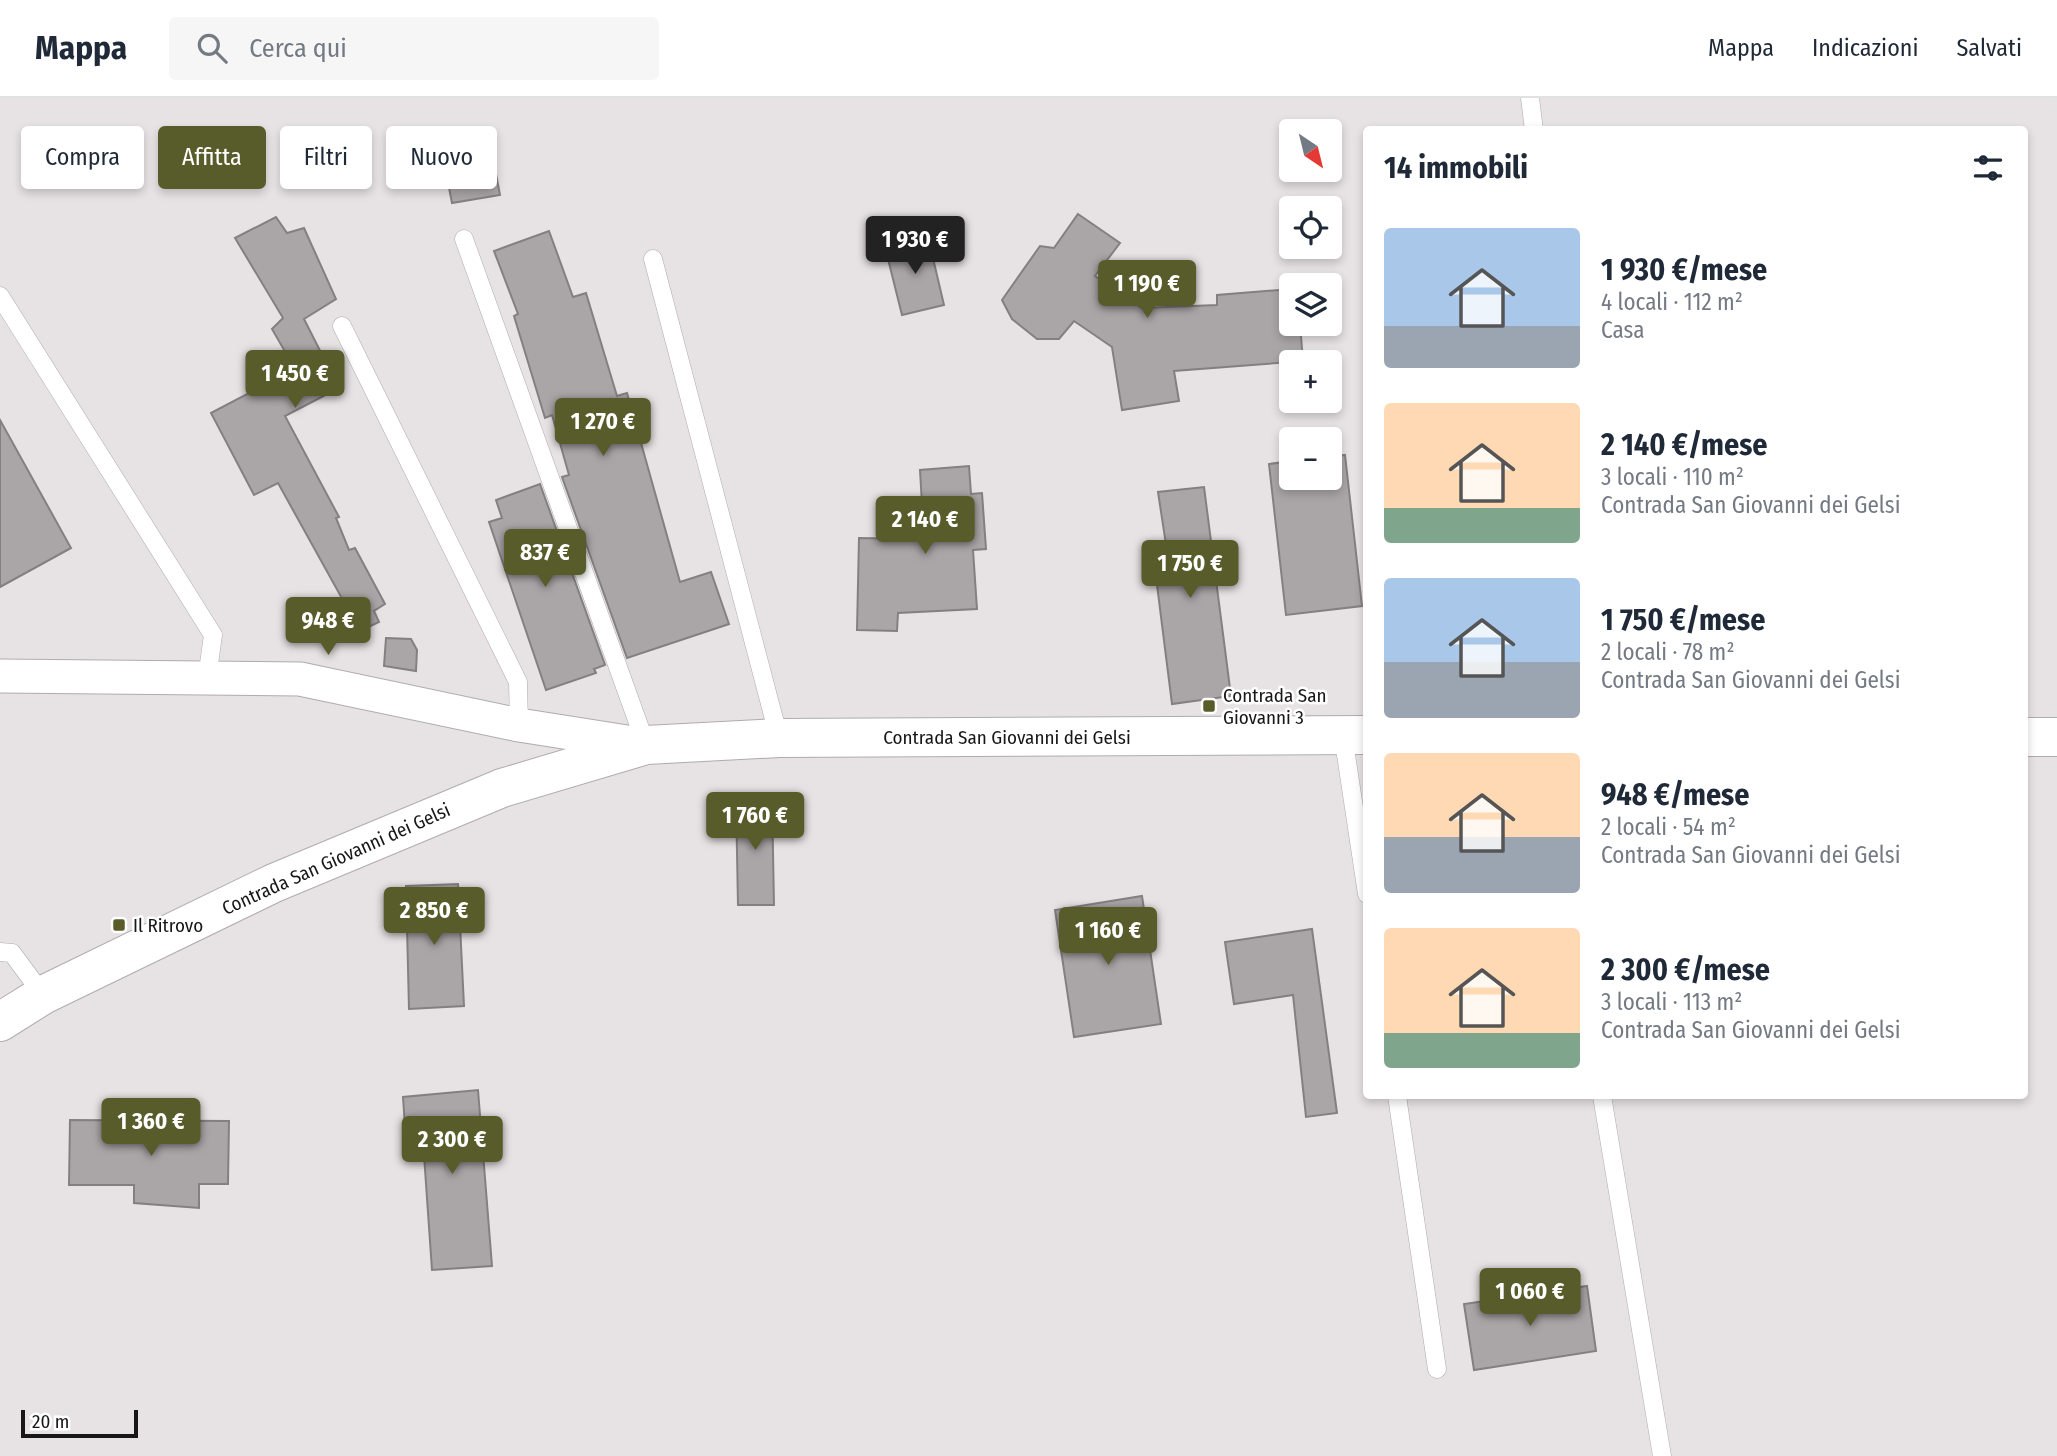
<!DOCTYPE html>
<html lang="it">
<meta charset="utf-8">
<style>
:root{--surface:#fff;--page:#f6f6f7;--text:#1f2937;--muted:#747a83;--line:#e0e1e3;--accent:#575c2a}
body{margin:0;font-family:"Fira Sans Condensed",sans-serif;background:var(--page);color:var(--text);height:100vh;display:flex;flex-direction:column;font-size:26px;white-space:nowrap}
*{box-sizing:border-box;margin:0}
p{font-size:23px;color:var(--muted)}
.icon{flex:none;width:38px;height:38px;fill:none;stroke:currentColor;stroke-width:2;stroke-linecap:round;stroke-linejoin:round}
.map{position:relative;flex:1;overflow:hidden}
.side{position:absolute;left:1363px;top:28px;width:665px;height:973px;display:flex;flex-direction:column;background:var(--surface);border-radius:7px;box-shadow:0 4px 10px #0003}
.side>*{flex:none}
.banner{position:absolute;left:21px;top:28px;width:665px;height:63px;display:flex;gap:14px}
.needle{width:46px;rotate:145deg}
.tools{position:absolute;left:1279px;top:21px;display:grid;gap:14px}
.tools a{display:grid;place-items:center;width:63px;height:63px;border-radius:7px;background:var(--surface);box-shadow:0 4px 10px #0003;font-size:35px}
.scale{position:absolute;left:21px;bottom:18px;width:117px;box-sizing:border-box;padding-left:7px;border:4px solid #181717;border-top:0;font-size:19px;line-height:24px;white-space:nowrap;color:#181717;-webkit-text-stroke:5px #fff;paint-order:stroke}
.price{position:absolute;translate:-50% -60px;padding:0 16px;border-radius:7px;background:var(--accent);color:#fff;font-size:23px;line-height:46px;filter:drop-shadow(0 2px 4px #0008)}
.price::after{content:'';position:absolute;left:50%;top:42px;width:21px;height:16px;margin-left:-10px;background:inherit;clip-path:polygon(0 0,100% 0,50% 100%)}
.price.on{background:#222;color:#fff}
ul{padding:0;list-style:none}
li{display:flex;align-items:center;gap:21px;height:175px;padding:0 21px}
li span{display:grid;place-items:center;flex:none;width:196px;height:140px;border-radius:7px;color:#555}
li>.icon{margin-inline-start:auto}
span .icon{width:84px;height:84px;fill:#fffc;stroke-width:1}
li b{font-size:30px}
h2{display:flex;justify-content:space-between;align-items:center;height:84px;padding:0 21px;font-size:30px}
.chip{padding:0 24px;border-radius:7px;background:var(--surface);box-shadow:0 4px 10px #0003;font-size:24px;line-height:63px}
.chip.on{background:var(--accent);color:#fff}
header{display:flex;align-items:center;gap:42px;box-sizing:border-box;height:98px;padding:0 35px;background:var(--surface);border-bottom:2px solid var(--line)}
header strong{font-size:33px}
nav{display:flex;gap:38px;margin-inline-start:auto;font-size:24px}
.search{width:490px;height:63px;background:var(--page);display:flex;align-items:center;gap:18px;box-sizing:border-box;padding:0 24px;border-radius:7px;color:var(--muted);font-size:26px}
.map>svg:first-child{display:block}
</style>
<header>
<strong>Mappa</strong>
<div class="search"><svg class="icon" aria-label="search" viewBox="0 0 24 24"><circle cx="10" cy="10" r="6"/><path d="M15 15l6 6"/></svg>Cerca qui</div>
<nav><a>Mappa</a><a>Indicazioni</a><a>Salvati</a></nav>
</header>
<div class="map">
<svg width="2057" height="1358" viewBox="0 0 2057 1358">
<rect width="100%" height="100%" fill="#e7e2e4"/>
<g fill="#aaa5a7" stroke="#848081" stroke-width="2">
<polygon points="491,50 500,97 452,105 443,59"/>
<polygon points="1078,116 1120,145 1095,178 1142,210 1217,207 1217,197 1292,191 1292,226 1300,226 1303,263 1174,273 1179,303 1122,312 1112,249 1074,223 1059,241 1037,241 1012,221 1002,202 1040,148 1054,150"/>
<polygon points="276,119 287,135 304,130 336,201 304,221 339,290 285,318 339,419 336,420 349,452 355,450 385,506 374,513 379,524 360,533 278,385 254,397 211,315 295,271 272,231 283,220 235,140"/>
<polygon points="549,133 573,199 586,195 617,298 627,295 680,484 711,474 729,526 627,560 562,379 569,377 552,317 545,320 514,218 518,216 494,153"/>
<polygon points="928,139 944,207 902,217 885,149"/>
<polygon points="0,322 71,450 0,489"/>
<polygon points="1345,357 1362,508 1286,517 1269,366 1292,363 1292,380 1330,380 1330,359"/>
<polygon points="969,368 971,396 982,395 986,451 973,452 977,511 898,515 897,533 857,532 859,440 924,441 920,372"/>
<polygon points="540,386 605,567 594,571 596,575 546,592 489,424 502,420 496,402"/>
<polygon points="1204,389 1231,598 1172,606 1153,455 1167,453 1158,394"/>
<polygon points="386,540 411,541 417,552 416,573 384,568"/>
<polygon points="772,701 774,807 738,807 736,702"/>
<polygon points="458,786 464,908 409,911 406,788"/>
<polygon points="1142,798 1161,926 1074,939 1055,812"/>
<polygon points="1312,831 1337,1015 1306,1019 1293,897 1234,906 1225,844"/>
<polygon points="478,992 492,1168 432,1172 424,1057 407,1059 403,999"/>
<polygon points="70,1022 229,1023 228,1086 199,1086 199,1110 134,1105 134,1087 69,1087"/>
<polygon points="1587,1188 1596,1253 1474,1272 1464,1206"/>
</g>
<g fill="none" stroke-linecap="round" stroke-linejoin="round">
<defs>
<g id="service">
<polyline points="1530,0 1534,32"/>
<polyline points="464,141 646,647"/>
<polyline points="653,161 779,640"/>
<polyline points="0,198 213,537 207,580"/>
<polyline points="342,228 518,584 519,627"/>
<polyline points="1343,637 1367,796"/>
<polyline points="0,854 12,855 43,897"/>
<polyline points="1397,998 1437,1271"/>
<polyline points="1602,998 1662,1358"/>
</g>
<polyline id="minor" points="0,578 300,581 519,627 646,647"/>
<g id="secondary">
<polyline points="2025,639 2057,639"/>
<polyline points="0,924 43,897 274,785 502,690 646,647 779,640 1367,637"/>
</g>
</defs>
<use href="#service" stroke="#b0acad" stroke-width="19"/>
<use href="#minor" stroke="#b0acad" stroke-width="35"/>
<use href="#secondary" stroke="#b0acad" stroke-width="40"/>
<use href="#service" stroke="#fff" stroke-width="18"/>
<use href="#minor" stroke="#fff" stroke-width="33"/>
<use href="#secondary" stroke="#fff" stroke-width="38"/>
</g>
<g fill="#575c2a" stroke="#fff" stroke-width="2.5">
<rect x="1202" y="601" width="14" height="14" rx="3.5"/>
<rect x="112" y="820" width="14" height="14" rx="3.5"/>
</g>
<g text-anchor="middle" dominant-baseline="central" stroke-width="5" stroke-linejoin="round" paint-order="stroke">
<g font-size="19" fill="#181717" stroke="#fff" text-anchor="start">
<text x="1223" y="597">Contrada San<tspan x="1223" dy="22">Giovanni 3</tspan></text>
<text x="133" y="827">Il Ritrovo</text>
</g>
<g font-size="19" fill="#181717" stroke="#fff">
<text x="1007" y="639">Contrada San Giovanni dei Gelsi</text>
<text transform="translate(336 761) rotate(-24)">Contrada San Giovanni dei Gelsi</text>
</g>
</g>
</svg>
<div class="tools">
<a><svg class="needle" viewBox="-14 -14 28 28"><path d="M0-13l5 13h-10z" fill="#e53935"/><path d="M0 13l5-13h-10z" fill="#747a83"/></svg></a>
<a><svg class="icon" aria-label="locate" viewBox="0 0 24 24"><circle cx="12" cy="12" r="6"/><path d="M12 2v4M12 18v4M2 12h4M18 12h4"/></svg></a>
<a><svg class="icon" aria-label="layers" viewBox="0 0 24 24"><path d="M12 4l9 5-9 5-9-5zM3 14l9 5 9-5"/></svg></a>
<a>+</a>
<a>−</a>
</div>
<div class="scale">20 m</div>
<b class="price on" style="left:915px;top:178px">1 930 €</b>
<b class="price" style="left:1147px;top:222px">1 190 €</b>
<b class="price" style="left:295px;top:312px">1 450 €</b>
<b class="price" style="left:603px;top:360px">1 270 €</b>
<b class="price" style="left:925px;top:458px">2 140 €</b>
<b class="price" style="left:545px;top:491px">837 €</b>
<b class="price" style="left:1190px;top:502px">1 750 €</b>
<b class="price" style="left:328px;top:559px">948 €</b>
<b class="price" style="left:755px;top:754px">1 760 €</b>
<b class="price" style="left:434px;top:849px">2 850 €</b>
<b class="price" style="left:1108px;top:869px">1 160 €</b>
<b class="price" style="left:151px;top:1060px">1 360 €</b>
<b class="price" style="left:452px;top:1078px">2 300 €</b>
<b class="price" style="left:1530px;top:1230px">1 060 €</b>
<div class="banner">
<a class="chip">Compra</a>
<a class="chip on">Affitta</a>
<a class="chip">Filtri</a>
<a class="chip">Nuovo</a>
</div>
<section class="side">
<h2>14 immobili<svg class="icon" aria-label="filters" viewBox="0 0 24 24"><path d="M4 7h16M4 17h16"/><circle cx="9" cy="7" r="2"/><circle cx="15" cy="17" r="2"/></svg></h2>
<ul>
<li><span style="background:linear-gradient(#a9c7e8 70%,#9aa5b1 0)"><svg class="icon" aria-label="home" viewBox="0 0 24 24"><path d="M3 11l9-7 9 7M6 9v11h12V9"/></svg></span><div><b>1 930 €/mese</b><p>4 locali · 112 m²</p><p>Casa</p></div></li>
<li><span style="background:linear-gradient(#ffd9b3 75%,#7fa58c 0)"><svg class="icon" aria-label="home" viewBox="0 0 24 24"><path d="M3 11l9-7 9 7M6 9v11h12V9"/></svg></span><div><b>2 140 €/mese</b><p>3 locali · 110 m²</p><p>Contrada San Giovanni dei Gelsi</p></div></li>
<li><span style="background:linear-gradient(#a9c7e8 60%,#9aa5b1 0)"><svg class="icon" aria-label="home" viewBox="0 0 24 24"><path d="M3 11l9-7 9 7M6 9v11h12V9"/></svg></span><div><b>1 750 €/mese</b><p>2 locali · 78 m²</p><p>Contrada San Giovanni dei Gelsi</p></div></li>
<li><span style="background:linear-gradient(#ffd9b3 60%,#9aa5b1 0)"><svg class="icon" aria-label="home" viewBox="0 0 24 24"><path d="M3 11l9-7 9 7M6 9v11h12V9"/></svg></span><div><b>948 €/mese</b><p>2 locali · 54 m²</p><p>Contrada San Giovanni dei Gelsi</p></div></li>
<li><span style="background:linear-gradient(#ffd9b3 75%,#7fa58c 0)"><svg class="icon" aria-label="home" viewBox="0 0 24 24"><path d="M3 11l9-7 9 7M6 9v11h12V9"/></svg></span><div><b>2 300 €/mese</b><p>3 locali · 113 m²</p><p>Contrada San Giovanni dei Gelsi</p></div></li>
</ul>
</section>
</div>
